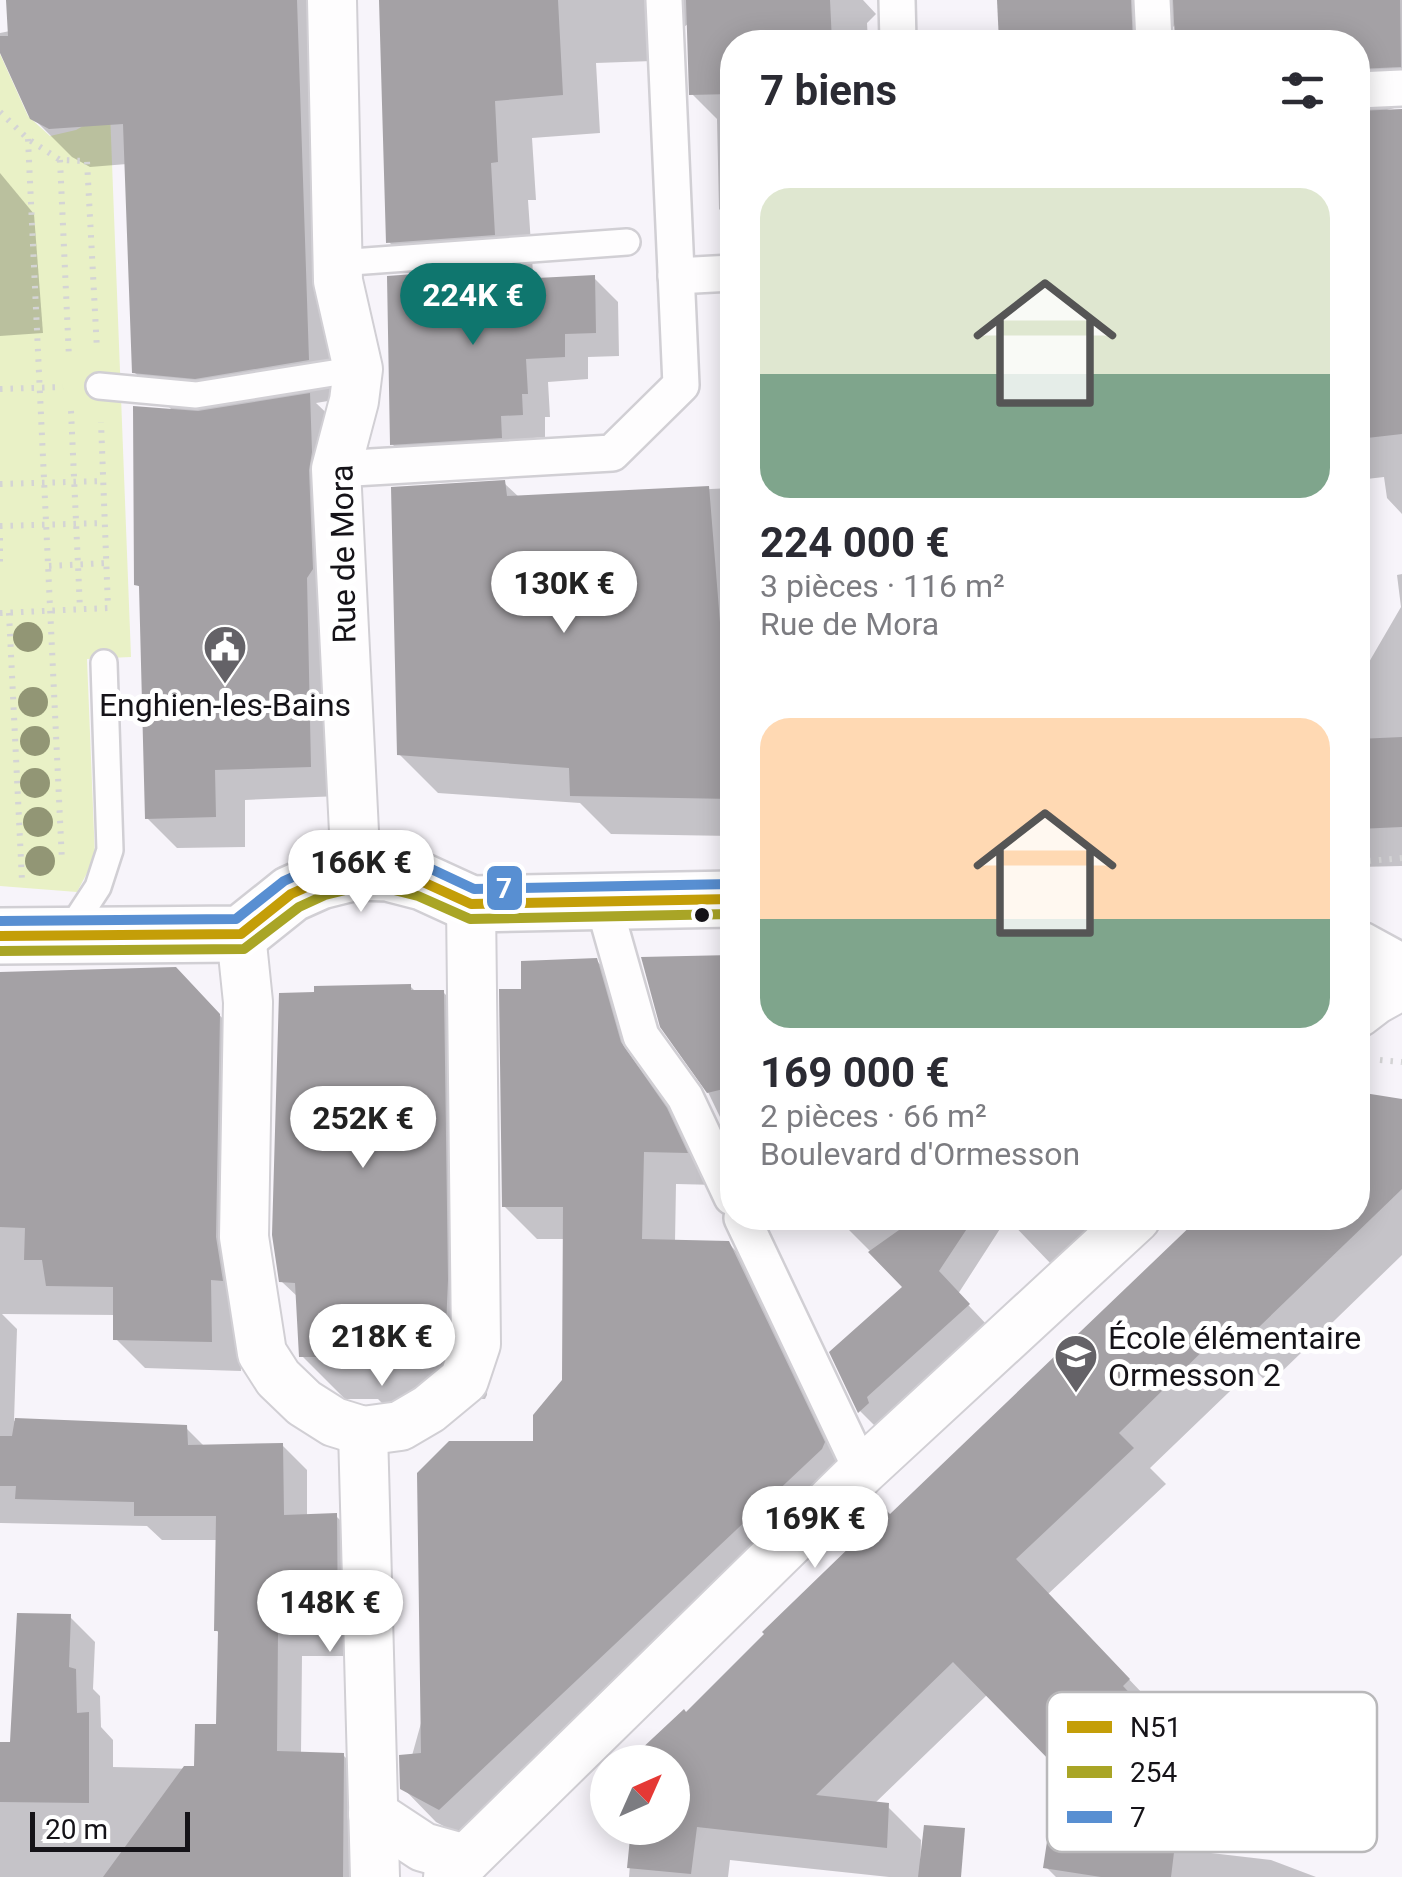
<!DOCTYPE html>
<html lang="fr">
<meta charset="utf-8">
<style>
:root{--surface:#fff;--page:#f7f7f7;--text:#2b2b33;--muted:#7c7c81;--accent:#0f766e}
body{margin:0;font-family:Roboto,sans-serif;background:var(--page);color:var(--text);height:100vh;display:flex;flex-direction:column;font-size:38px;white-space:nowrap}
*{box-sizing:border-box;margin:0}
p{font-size:32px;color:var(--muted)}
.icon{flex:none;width:55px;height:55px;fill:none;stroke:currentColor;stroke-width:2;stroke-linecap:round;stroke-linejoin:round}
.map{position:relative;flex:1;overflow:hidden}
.drawer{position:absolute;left:720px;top:30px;width:650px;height:1200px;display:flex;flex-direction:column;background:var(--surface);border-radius:40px;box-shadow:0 5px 25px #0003}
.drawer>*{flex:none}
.needle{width:65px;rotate:45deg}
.controls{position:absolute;left:590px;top:1745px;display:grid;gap:20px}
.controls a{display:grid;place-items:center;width:100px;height:100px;border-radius:50%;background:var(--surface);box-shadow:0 5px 25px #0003;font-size:50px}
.scale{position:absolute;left:30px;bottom:25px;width:160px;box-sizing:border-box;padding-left:10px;border:5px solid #151318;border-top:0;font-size:28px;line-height:35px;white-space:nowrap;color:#151318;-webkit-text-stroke:8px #fff;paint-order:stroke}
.price{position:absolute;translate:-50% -85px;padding:0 22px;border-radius:35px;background:#fff;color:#222;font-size:32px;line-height:65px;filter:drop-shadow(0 2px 5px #0008)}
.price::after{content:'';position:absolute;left:50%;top:60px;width:30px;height:22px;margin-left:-15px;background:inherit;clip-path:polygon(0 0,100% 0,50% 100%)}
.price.on{background:var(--accent);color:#fff}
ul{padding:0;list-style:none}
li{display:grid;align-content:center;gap:20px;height:530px;padding:0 40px}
li span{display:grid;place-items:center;height:310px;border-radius:30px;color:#555}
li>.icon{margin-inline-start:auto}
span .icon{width:180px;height:180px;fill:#fffc;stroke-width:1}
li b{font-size:42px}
h2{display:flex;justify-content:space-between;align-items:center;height:120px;padding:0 40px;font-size:42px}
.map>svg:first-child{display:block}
</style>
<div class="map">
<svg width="1402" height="1877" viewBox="0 0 1402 1877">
<rect width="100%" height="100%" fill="#f7f4fa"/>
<polygon fill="#e9f1c6" points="0,54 28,116 50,136 76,130 110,111 131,657 87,659 95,858 77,892 0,886"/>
<g fill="#0003">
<polygon points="8,0 334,0 346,398 316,403 340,426 340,796 245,800 245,847 177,848 147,818 141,589 137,584 174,412 134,372 127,164 90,167 72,157 33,118 0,47 0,33 10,31"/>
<polygon points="381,0 863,0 876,14 867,23 868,42 732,42 732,222 719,209 717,119 692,94 689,23 683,28 681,60 596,63 600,133 532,138 536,200 528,200 533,273 501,275 508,282 594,278 618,302 619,356 588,357 588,379 548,382 550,417 545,417 545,437 523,439 525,461 416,467 392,444 422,276 389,242"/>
<polygon points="1000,0 1402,0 1402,106 1383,111 1402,112 1402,514 1387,498 1384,477 1358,480 1358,42 1177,42 1177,23 1170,30 1170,42 1001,42"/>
<polygon points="0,173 34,214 43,333 0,336"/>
<polygon points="726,352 732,352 732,397 727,392"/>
<polygon points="504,483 520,498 732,488 732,836 611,834 580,803 438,793 399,754"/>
<polygon points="1402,574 1402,866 1358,867 1358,681 1401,607 1397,575"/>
<polygon points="732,958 732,1142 644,959"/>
<polygon points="596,960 629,994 718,1185 676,1184 675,1242 728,1243 762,1277 856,1476 473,1842 436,1822 403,1788 423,1716 535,1444 565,1381 565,1239 537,1239 504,1206 524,991"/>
<polygon points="0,974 205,1000 249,1046 239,1309 241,1371 145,1368 116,1339 116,1315 2,1314 17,1329 14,1421 186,1428 205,1447 282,1445 307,1470 307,1517 336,1516 361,1541 362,1656 302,1656 301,1754 343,1755 368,1780 368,1877 0,1877 0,1744 12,1744 70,1617 95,1642 93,1689 100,1696 101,1727 113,1740 113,1767 196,1769 219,1726 220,1634 216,1630 218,1540 162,1540 147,1526 0,1523"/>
<polygon points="410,986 416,992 443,992 486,1035 490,1325 487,1395 485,1399 448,1399 385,1406 378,1399 345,1399 302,1356 299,1298 281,1281"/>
<polygon points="1358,1093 1402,1101 1402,1255 1269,1384 1253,1369 1150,1468 1166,1484 1048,1594 1162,1714 1154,1722 1233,1804 1215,1822 1211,1853 1271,1860 1316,1877 1056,1877 1046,1867 1061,1768 988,1694 874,1804 887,1806 921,1840 920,1877 889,1877 730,1860 728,1877 629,1877 633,1828 672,1828 672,1762 640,1762 641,1754 687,1715 1202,1218 1358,1218"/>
<polygon points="816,1218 1102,1218 1052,1265 1007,1218 958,1294 988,1326 880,1431 860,1411 906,1287 841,1222 827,1228"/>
</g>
<g fill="#a4a1a5">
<polygon points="6,0 297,0 309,360 195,379 132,373 123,124 49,129 30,119 0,53 0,36 8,36"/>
<polygon points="379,0 558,0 563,95 495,101 498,162 491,163 495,235 386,243"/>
<polygon points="686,0 830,0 832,42 732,42 732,94 689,95"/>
<polygon points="997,0 1131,0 1133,42 999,42"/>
<polygon points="1173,0 1400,0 1401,67 1358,69 1358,42 1175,42"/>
<polygon points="1402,109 1402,434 1358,439 1358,111"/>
<polygon points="497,268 498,280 595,275 596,333 565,334 565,357 526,359 528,394 522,394 523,415 501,416 502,438 390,445 387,276"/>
<polygon points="310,393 312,452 309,470 313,569 307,578 311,767 215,770 216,817 145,819 139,586 134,585 133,406 198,411"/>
<polygon points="505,480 507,496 709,486 720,622 732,621 732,799 570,796 569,768 397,755 391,487"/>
<polygon points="1402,737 1402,827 1358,829 1358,739"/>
<polygon points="732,955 732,1087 707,1093 660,1027 641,957"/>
<polygon points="597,958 621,1042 667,1108 688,1153 644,1152 642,1239 729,1241 825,1442 822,1449 439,1810 400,1789 399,1755 421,1753 417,1473 449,1441 533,1441 533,1415 562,1380 563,1207 502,1207 499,989 521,989 521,961"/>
<polygon points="176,967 220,1014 216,1237 223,1281 211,1280 212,1342 113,1340 113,1287 46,1286 42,1260 24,1260 25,1228 0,1227 0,972"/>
<polygon points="411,984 411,990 444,990 448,1280 445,1351 443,1357 406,1357 405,1364 364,1361 340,1365 340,1357 299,1357 295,1283 279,1282 272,1235 279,993 314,992 314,986"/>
<polygon points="1358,1092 1402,1099 1402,1189 1233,1352 1217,1337 1119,1433 1134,1448 1016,1559 1130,1679 1123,1686 1201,1769 1182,1787 1171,1877 1101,1877 1043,1868 1058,1769 953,1662 816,1795 889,1803 887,1848 697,1827 691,1874 627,1868 631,1828 672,1828 672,1762 637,1762 638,1752 684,1709 686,1712 764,1634 762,1632 887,1511 890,1514 1199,1218 1358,1218"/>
<polygon points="916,1218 974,1218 939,1271 970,1304 867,1397 869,1403 858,1413 829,1352 902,1287 868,1252"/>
<polygon points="15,1418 187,1425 188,1445 283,1443 284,1515 337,1513 338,1633 278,1632 277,1751 344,1753 343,1877 103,1877 184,1766 194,1766 195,1724 216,1724 218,1631 214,1631 216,1516 134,1516 134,1502 15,1499 16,1486 0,1486 0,1436 12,1436"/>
<polygon points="17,1613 71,1614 69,1667 76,1669 77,1713 89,1712 89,1803 0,1802 0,1742 10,1742"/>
<polygon points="924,1825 965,1828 961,1877 918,1877"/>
</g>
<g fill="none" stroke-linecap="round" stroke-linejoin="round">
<defs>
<g id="service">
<polyline points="338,263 627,242"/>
<polyline points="99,386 196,395 358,369"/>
<polyline points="66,936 98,887 110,850 104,663"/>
</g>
<g id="pedestrian">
<polyline points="897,0 898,42"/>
<polyline points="1152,0 1154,42"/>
<polyline points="1358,90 1402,88"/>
<polyline points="676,276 732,273"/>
<polyline points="336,469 612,453 681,385 664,0"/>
<polyline points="603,902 641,1036 685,1097 732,1197"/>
<polyline points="742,1218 862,1471"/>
</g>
<g id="minor">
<polyline points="332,0 338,281 358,369 354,401 336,469 356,872"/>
<polyline points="241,934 248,1002 244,1237 262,1353 278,1378 304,1403 334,1422 363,1431 400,1426 429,1409 464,1380 476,1344 471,904"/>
<polyline points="1358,1013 1375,1000 1402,985"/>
<polyline points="363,1431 375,1877"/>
<polyline points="373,1814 423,1847 466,1859"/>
<polyline points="448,1877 862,1471 1136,1218"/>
</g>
<g id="secondary">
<polyline points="0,936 241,934 291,894 320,881 356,872 388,873 423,882 471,904 732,899"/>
<polyline points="1358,949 1402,973"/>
</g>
</defs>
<use href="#service" stroke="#d1cfd4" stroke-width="30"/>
<use href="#pedestrian" stroke="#d1cfd4" stroke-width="40"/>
<use href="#minor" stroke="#d1cfd4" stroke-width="52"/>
<use href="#secondary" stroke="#d1cfd4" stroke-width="60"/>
<g stroke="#d4d4d5" stroke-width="6" stroke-dasharray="2.5 8" stroke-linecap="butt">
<polyline points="0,112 28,139 60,160 87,161 97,350"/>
<polyline points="28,139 62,862"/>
<polyline points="60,160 69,358"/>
<polyline points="0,389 63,387"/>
<polyline points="71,411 80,609"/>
<polyline points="0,484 103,481"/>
<polyline points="0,526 104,523"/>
<polyline points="0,538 0,569"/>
<polyline points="49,566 107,563"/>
<polyline points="0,613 108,608 101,422"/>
<polyline points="9,613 22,881"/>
<polyline points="1358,862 1402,858"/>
<polyline points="1380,1060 1402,1062"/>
</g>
<use href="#service" stroke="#fefdfe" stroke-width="25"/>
<use href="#pedestrian" stroke="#fefdfe" stroke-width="35"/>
<use href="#minor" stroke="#fefdfe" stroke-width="48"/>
<use href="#secondary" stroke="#fefdfe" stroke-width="55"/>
<defs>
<polyline id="bus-1" points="0,936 241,934 291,894 320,881 356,872 388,873 423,882 471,904 732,899"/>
<polyline id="bus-2" points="0,951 244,949 299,907 325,895 358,887 386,888 418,896 470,919 732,914"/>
<polyline id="bus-3" points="0,921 236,919 284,881 315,867 355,857 390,858 427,867 474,889 732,884"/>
</defs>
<use href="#bus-1" stroke="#fff" stroke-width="18"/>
<use href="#bus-2" stroke="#fff" stroke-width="18"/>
<use href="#bus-3" stroke="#fff" stroke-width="18"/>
<use href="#bus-1" stroke="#c49e08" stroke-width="10"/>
<use href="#bus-2" stroke="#a9a526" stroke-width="10"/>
<use href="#bus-3" stroke="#588fd2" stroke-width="10"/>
</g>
<g fill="#929675">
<circle cx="28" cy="637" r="15"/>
<circle cx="33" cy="702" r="15"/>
<circle cx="35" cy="741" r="15"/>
<circle cx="35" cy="783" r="15"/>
<circle cx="38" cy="822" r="15"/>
<circle cx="40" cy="861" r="15"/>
</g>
<defs>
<symbol id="civic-pin" viewBox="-11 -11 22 30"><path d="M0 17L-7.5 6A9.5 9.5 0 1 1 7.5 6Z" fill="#646267" stroke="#fff"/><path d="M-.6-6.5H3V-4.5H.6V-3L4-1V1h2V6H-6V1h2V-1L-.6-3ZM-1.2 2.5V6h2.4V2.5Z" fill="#fff"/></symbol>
<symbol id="school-pin" viewBox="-11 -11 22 30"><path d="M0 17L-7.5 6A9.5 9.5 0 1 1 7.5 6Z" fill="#646267" stroke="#fff"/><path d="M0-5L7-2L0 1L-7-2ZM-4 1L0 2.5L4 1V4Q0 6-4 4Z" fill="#fff"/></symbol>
</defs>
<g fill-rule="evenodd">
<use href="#civic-pin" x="200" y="622" width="50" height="68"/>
<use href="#school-pin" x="1051" y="1331" width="50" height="68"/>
</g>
<circle fill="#151318" stroke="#fff" stroke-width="4" cx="702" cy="915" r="9"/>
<g text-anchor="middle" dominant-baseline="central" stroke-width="10" stroke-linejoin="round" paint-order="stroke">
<g font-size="32" fill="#151318" stroke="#fff">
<text transform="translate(343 554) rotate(-91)">Rue de Mora</text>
</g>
<g font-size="32" fill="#151318" stroke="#fff">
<text x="225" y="705">Enghien-les-Bains</text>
<text x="1108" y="1338" text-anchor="start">École élémentaire<tspan x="1108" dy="37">Ormesson 2</tspan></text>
</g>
</g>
<rect x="1047" y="1692" width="330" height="160" rx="15" fill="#fff" stroke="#b9b8ba" stroke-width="2.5"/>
<rect x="1067" y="1721" width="45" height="12" fill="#c49e08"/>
<rect x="1067" y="1766" width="45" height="12" fill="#a9a526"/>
<rect x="1067" y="1811" width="45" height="12" fill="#588fd2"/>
<g font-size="28" fill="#151318">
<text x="1130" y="1737">N51</text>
<text x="1130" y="1782">254</text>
<text x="1130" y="1827">7</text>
</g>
<rect stroke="#fff" stroke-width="4" x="485" y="864" width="39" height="48" rx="10" fill="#588fd2"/>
<g font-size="28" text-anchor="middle" font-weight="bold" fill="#fff">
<text x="504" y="898">7</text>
</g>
</svg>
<div class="controls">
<a><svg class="needle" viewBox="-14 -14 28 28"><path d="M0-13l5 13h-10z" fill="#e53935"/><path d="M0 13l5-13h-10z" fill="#7c7c81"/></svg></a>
</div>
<div class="scale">20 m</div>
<b class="price on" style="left:473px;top:348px">224K €</b>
<b class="price" style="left:564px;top:636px">130K €</b>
<b class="price" style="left:361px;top:915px">166K €</b>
<b class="price" style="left:363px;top:1171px">252K €</b>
<b class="price" style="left:382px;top:1389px">218K €</b>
<b class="price" style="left:815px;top:1571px">169K €</b>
<b class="price" style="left:330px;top:1655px">148K €</b>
<section class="drawer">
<h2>7 biens<svg class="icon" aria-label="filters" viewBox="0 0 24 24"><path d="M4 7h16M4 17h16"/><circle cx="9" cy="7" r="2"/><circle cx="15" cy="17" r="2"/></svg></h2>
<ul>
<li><span style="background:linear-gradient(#dfe7d0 60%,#7fa58c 0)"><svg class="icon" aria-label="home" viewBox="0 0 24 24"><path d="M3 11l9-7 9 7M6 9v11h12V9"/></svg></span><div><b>224 000 €</b><p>3 pièces · 116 m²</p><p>Rue de Mora</p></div></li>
<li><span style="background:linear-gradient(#ffd9b3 65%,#7fa58c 0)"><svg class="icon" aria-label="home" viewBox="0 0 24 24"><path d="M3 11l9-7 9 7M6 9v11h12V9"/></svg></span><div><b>169 000 €</b><p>2 pièces · 66 m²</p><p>Boulevard d'Ormesson</p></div></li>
</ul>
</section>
</div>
